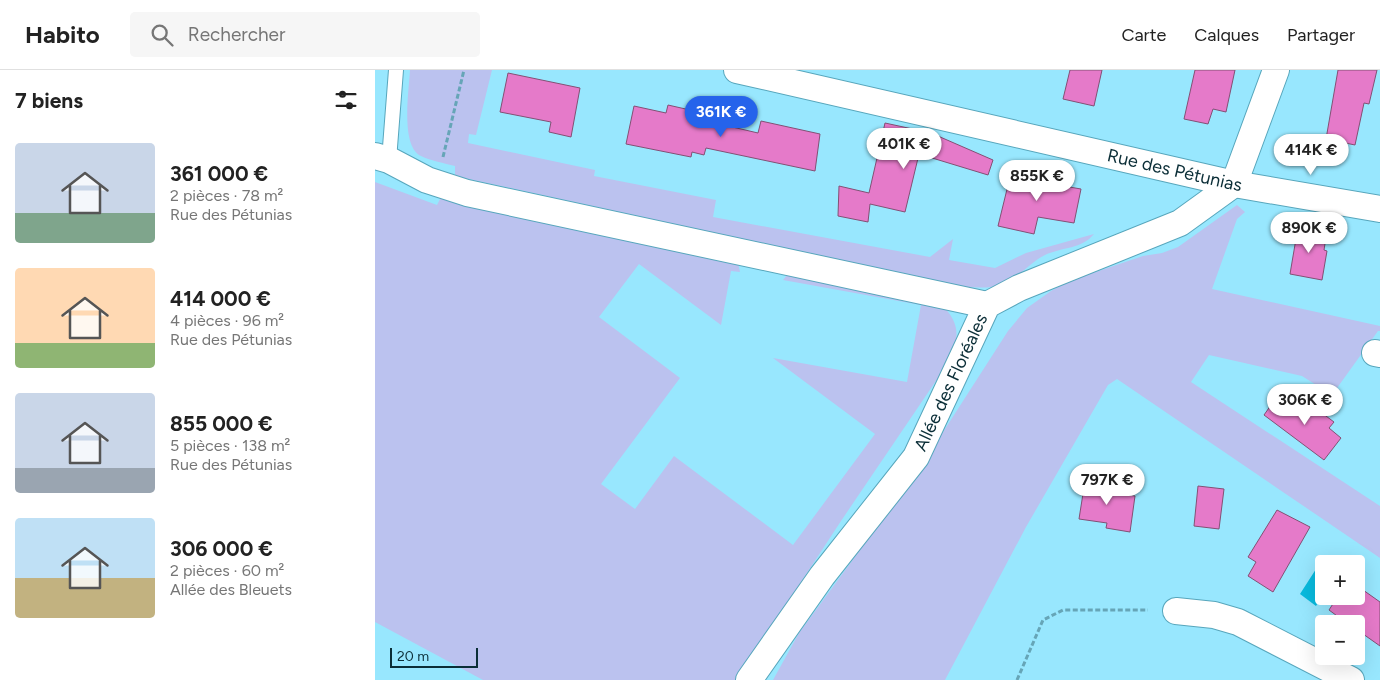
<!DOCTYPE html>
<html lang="fr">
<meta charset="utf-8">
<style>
:root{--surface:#fff;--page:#f6f6f6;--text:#222;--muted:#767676;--line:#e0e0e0;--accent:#2563eb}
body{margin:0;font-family:Figtree,sans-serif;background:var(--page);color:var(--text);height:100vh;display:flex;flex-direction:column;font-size:19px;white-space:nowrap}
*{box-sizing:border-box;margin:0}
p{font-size:16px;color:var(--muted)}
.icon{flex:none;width:28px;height:28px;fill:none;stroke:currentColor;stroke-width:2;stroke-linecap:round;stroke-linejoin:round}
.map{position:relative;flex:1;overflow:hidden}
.details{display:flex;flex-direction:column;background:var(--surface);width:375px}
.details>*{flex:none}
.fabs{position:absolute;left:940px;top:485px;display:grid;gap:10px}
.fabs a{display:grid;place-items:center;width:50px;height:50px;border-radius:5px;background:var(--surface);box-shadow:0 5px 20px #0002;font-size:25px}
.scale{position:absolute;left:15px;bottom:12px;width:88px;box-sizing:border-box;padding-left:5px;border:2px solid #0b2e37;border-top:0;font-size:14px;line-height:18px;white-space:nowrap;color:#0b2e37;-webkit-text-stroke:4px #98e7fe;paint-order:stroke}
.price{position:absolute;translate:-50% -42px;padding:0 11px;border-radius:18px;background:#fff;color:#222;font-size:16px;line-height:32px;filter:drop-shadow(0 1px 2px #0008)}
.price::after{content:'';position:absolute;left:50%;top:30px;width:15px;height:11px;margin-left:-8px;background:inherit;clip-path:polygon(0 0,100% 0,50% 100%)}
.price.current{background:var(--accent);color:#fff}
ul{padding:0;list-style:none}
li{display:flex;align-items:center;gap:15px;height:125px;padding:0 15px}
li span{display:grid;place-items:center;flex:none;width:140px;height:100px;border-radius:5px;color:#555}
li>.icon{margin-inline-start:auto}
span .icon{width:60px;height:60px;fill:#fffc;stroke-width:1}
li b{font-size:21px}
h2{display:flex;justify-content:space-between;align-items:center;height:60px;padding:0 15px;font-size:21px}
header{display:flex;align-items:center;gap:30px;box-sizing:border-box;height:70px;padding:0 25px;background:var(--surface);border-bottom:1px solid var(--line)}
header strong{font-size:24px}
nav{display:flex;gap:28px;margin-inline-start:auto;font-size:18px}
.search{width:350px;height:45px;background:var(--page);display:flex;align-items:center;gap:12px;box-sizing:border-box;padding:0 18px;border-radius:5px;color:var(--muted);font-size:19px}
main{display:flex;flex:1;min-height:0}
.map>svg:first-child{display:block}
</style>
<header>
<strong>Habito</strong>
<div class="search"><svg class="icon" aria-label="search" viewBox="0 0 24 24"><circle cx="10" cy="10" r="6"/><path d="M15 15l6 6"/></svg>Rechercher</div>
<nav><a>Carte</a><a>Calques</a><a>Partager</a></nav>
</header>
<main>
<section class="details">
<h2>7 biens<svg class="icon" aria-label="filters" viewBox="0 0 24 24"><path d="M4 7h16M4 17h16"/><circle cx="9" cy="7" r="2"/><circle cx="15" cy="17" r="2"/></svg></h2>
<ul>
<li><span style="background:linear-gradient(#c9d6e8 70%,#7fa58c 0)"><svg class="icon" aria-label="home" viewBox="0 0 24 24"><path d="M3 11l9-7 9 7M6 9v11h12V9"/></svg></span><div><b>361 000 €</b><p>2 pièces · 78 m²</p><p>Rue des Pétunias</p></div></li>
<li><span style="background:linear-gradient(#ffd9b3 75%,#8fb573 0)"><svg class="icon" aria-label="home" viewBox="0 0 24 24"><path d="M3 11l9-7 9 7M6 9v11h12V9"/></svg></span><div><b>414 000 €</b><p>4 pièces · 96 m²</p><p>Rue des Pétunias</p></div></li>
<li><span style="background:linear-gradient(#c9d6e8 75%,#9aa5b1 0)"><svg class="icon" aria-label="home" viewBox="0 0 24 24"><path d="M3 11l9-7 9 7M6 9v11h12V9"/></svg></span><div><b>855 000 €</b><p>5 pièces · 138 m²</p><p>Rue des Pétunias</p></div></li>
<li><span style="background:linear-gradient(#bfe0f5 60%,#c2b280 0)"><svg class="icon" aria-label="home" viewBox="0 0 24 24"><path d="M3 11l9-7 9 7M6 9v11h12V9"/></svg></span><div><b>306 000 €</b><p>2 pièces · 60 m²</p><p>Allée des Bleuets</p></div></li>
</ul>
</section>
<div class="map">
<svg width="1005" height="610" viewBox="0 0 1005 610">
<rect width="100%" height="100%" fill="#98e7fe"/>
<g fill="#bbc2ef">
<path d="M35,0h82l-16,65 -7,-1 -1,9 127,27 -1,6 122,24 -3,17 217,40 23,-18 -4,21 46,8 31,-15 68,-19c-12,15 -32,13 -49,21 -15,7 -28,25 -45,30 -12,4 -25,2 -38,2l-507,-111v-10c-11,-3 -24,-5 -34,-10 -21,-10 -12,-66 -11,-86z"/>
<path d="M0,112l62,23 4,-8 297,66 2,9 -9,-1 -10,54 -82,-61 -40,53 81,61 -79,106 34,25 39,-53 119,89 82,-111 -102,-76 134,24 14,-77 -138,-25 4,-5 152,27c25,23 20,40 5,67l-103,152 -104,159h-254l-108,-58z"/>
<polygon points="862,135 870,142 862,149 837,219 1005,256 1005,261 1003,261 957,325 927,306 834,285 816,312 1005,436 1005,488 742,309 733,315 651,457 570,610 398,610 424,563 543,401 633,261 652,238 676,221 694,211 768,186 787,183 803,177"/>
</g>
<polygon fill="#08bade" points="950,485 961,494 949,494 949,523 941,536 925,524"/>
<g fill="#e57ac9" stroke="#835074">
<polygon points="695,0 727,0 719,36 688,29"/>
<polygon points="820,0 860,0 851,42 838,39 833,54 809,49"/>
<polygon points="963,0 1002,0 994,34 989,33 980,75 951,69"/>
<polygon points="133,3 205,18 196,67 174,62 176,52 125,42"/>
<polygon points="293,35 337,45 336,52 383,63 386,51 445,64 440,101 331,78 329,85 317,82 316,87 251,74 259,36 291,43"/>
<polygon points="510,53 556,63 618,90 613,105 544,84 530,142 495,134 493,152 463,146 464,116 494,123"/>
<polygon points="646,97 673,104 671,113 706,119 699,153 663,147 659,164 623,156 635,107 643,108"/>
<polygon points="923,157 952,161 949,180 952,181 947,210 915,204"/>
<polygon points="903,325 932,345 939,337 959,352 954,358 966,368 949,390 889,345"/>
<polygon points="710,411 748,417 747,424 760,426 755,462 731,458 732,453 704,449"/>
<polygon points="823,416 849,419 844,459 819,456"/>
<polygon points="902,440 935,457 898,522 873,506 881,492 873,487"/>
<polygon points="981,515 1005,532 1005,576 981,559 981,554 973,554 954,540 963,526 981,526"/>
</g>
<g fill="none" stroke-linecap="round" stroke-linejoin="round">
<defs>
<polyline id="service" points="14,90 21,0"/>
<g id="minor">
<path id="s1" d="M362,0l497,114 146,25"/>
<polyline points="0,86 14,90 52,110 92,123 612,235"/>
<polyline points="859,114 901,0"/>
<polyline points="1000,283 1005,284"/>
<polyline points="801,541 839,545 863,552 976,610"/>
<path id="s2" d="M374,610l73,-104 94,-119 71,-152 32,-17 161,-65 54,-39"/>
</g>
</defs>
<use href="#service" stroke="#57a6bc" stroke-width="16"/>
<use href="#minor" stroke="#57a6bc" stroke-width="28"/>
<g stroke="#66a5b7" stroke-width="3" stroke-dasharray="5 2.5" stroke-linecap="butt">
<polyline points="68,87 89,0"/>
<polyline points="642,610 668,550 688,540 773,540"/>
</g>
<use href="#service" stroke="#fff" stroke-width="14"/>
<use href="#minor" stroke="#fff" stroke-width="26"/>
</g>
<g text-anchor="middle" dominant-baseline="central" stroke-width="5" stroke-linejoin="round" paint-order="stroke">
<g font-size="18" fill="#0b2e37" stroke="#98e7fe">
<text stroke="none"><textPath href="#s1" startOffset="449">Rue des Pétunias</textPath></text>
<text stroke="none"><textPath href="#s2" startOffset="361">Allée des Floréales</textPath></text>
</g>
</g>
</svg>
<div class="fabs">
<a>+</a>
<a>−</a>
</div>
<div class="scale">20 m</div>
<b class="price current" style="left:346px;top:68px">361K €</b>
<b class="price" style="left:529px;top:100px">401K €</b>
<b class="price" style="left:936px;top:106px">414K €</b>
<b class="price" style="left:662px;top:132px">855K €</b>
<b class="price" style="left:934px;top:184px">890K €</b>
<b class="price" style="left:930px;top:356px">306K €</b>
<b class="price" style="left:732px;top:436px">797K €</b>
</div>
</main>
